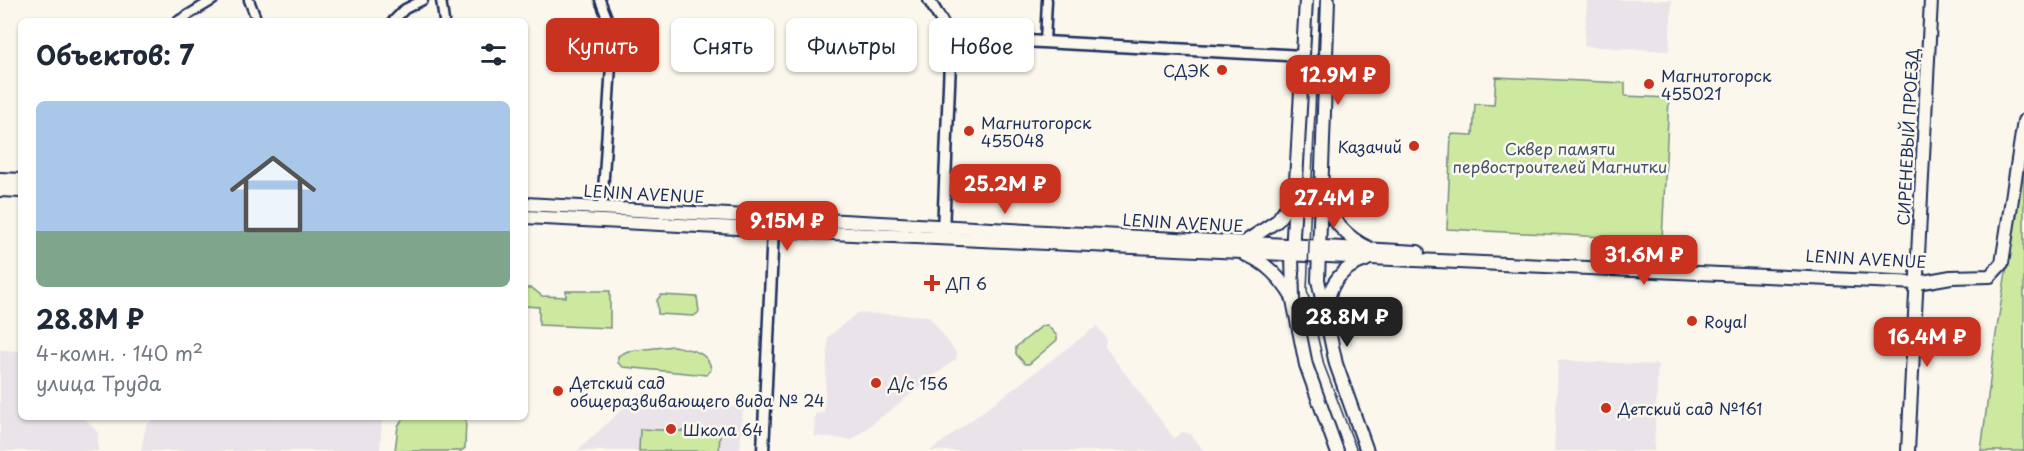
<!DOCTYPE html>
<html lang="ru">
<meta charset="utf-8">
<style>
:root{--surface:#fff;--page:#f2f2f3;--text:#1f2937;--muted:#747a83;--line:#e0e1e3;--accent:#c8321e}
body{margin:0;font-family:"Playpen Sans",sans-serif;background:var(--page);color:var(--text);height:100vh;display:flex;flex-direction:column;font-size:22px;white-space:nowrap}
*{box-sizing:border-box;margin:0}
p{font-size:20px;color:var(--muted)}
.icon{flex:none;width:33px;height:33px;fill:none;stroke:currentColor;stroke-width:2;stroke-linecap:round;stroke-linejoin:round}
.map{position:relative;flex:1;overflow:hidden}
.side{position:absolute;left:18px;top:18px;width:510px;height:402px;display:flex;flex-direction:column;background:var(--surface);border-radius:9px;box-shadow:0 2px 4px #0004}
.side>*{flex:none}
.guide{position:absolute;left:546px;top:18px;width:570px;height:54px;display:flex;gap:12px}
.price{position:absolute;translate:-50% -51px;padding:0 14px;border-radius:12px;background:var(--accent);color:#fff;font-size:20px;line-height:39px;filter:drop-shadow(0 2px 3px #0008)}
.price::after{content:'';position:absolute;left:50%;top:36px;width:18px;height:14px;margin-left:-9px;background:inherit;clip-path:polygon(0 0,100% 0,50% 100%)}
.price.active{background:#222;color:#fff}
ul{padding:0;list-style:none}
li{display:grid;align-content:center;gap:12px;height:318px;padding:0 18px}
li+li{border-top:2px solid var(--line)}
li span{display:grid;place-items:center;height:186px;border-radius:9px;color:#555}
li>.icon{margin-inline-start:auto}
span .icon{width:108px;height:108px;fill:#fffc;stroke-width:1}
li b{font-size:26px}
h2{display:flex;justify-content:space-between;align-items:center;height:72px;padding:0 18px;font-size:26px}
.chip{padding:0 21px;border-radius:9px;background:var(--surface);box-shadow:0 2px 4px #0004;font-size:21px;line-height:54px}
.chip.active{background:var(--accent);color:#fff}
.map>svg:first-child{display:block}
</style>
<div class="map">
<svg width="2024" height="451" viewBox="0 0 2024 451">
<rect width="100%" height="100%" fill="#fbf7ec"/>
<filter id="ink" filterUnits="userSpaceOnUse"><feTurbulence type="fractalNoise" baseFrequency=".0167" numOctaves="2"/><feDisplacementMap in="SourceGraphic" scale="12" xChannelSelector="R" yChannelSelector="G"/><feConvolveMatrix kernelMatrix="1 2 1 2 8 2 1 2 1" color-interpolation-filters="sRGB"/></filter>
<g filter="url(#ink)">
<g fill="#ebe3ea">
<polygon points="1587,0 1672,0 1669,51 1584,46"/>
<polygon points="857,313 929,316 957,354 956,359 852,440 814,436 815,414 824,413 828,337"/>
<polygon points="1097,326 1106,338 1105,347 1174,438 1182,432 1191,434 1204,451 930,451"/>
<polygon points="0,350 21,351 21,417 84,417 98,433 98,451 0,451"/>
<polygon points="1558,360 1658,365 1654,451 1554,451"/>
<polygon points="629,403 743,407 740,451 577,451"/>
<polygon points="157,417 382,418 380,451 141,451 146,425"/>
</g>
<g fill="#cde9a0" stroke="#748c7f" stroke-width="1.5">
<polygon points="1496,77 1625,83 1625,96 1669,98 1662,240 1447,229 1451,134 1473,135 1475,104 1494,105"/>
<polygon points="2024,160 2024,451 1981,451 1996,334"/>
<polygon points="525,288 532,288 542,296 566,297 566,291 610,291 610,328 539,325 539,307 525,306"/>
<polygon points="661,295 697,297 699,312 694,316 658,314 657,300"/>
<polygon points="1047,325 1057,336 1057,340 1029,364 1025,364 1016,354 1016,347 1042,326"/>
<path d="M673,346c15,3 36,5 38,23l-4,6 -84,-8 -5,-4v-7l10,-5z"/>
<polygon points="404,417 466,417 465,448 461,451 395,451 398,426"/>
<polygon points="640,429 720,433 719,451 639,451"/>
</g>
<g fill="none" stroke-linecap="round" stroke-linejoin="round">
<defs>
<g id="minor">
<polyline points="249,0 257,21"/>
<polyline points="441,0 444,21"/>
<polyline points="600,0 613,33 602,208"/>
<polyline points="178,21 213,0"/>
<polyline points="393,21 405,9 423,0"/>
<polyline points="1045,42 1047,0"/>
</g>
<g id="tertiary">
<polyline points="929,0 951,37 943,232"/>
<polyline points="951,37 1303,56"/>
<polyline points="763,451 773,229"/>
</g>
<g id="secondary">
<polyline points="1306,0 1292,254 1293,300 1306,365 1337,451"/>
<polyline points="1328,0 1318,280 1336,364 1367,451"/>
<polyline points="0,179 21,180"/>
<polyline points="0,190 21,191"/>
<path d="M1323,195c6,24 24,43 46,53"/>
<polyline points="525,204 1418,252"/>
<polyline points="525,217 871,235 1917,283 1951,277 1990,276 2002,263 2024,121"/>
<polyline points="1248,240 1277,221 1295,195"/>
<path d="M1246,255c19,6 36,25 46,42"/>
<path d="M1326,307c4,-24 16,-40 40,-47"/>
<polyline points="1908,451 1931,0"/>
</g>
</defs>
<use href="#minor" stroke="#1b2f5e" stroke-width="13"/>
<use href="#tertiary" stroke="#1b2f5e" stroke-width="15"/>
<use href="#secondary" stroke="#1b2f5e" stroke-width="16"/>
<use href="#minor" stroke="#fbf7ec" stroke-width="8"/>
<use href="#tertiary" stroke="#fbf7ec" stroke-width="10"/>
<use href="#secondary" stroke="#fbf7ec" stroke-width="12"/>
<polyline stroke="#1b2f5e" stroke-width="1.5" points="1320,0 1307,290 1324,365 1357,451"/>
</g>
</g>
<g fill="#c8321e" stroke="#fbf7ec" stroke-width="2">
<circle cx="1222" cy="70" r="6"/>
<circle cx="1649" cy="84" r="6"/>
<circle cx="969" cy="131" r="6"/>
<circle cx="1414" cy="146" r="6"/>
<path d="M929 274h6v6h6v6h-6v6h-6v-6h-6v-6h6z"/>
<circle cx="1692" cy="321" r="6"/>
<circle cx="876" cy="383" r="6"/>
<circle cx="558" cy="391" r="6"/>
<circle cx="1606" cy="408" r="6"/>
<circle cx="671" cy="429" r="6"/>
</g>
<g text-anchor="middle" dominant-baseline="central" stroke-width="5" stroke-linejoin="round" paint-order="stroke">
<g font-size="16" fill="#1b2f5e" stroke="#fbf7ec" text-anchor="start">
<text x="1210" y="70" text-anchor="end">СДЭК</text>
<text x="1661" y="75">Магнитогорск<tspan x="1661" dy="18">455021</tspan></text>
<text x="981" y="122">Магнитогорск<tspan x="981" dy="18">455048</tspan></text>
<text x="1402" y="146" text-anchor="end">Казачий</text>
<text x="946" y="283">ДП 6</text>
<text x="1704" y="321">Royal</text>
<text x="570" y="382">Детский сад<tspan x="570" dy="18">общеразвивающего вида № 24</tspan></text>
<text x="888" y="383">Д/с 156</text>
<text x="1618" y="408">Детский сад №161</text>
<text x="683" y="429">Школа 64</text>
</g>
<g font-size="16" fill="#1b2f5e" stroke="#fbf7ec">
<text transform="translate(1907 137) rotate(-87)">СИРЕНЕВЫЙ ПРОЕЗД</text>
<text transform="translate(644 193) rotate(3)">LENIN AVENUE</text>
<text transform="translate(1183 222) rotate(3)">LENIN AVENUE</text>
<text transform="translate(1866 258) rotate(3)">LENIN AVENUE</text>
</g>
<g font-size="16" fill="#3f546b" stroke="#fbf7ec">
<text x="1560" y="148">Сквер памяти<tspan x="1560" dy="18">первостроителей Магнитки</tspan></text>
</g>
</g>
</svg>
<b class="price" style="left:1338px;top:106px">12.9M ₽</b>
<b class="price" style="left:1005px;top:215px">25.2M ₽</b>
<b class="price" style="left:1334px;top:229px">27.4M ₽</b>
<b class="price" style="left:787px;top:252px">9.15M ₽</b>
<b class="price" style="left:1644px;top:286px">31.6M ₽</b>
<b class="price active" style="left:1347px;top:348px">28.8M ₽</b>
<b class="price" style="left:1927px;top:368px">16.4M ₽</b>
<div class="guide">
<a class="chip active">Купить</a>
<a class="chip">Снять</a>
<a class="chip">Фильтры</a>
<a class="chip">Новое</a>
</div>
<section class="side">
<h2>Объектов: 7<svg class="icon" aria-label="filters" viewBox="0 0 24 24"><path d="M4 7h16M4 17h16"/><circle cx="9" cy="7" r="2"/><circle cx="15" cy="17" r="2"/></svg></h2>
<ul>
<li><span style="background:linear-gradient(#a9c7e8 70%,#7fa58c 0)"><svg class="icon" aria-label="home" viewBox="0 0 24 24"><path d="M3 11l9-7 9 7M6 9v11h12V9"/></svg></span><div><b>28.8M ₽</b><p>4-комн. · 140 m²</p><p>улица Труда</p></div></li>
</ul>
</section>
</div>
